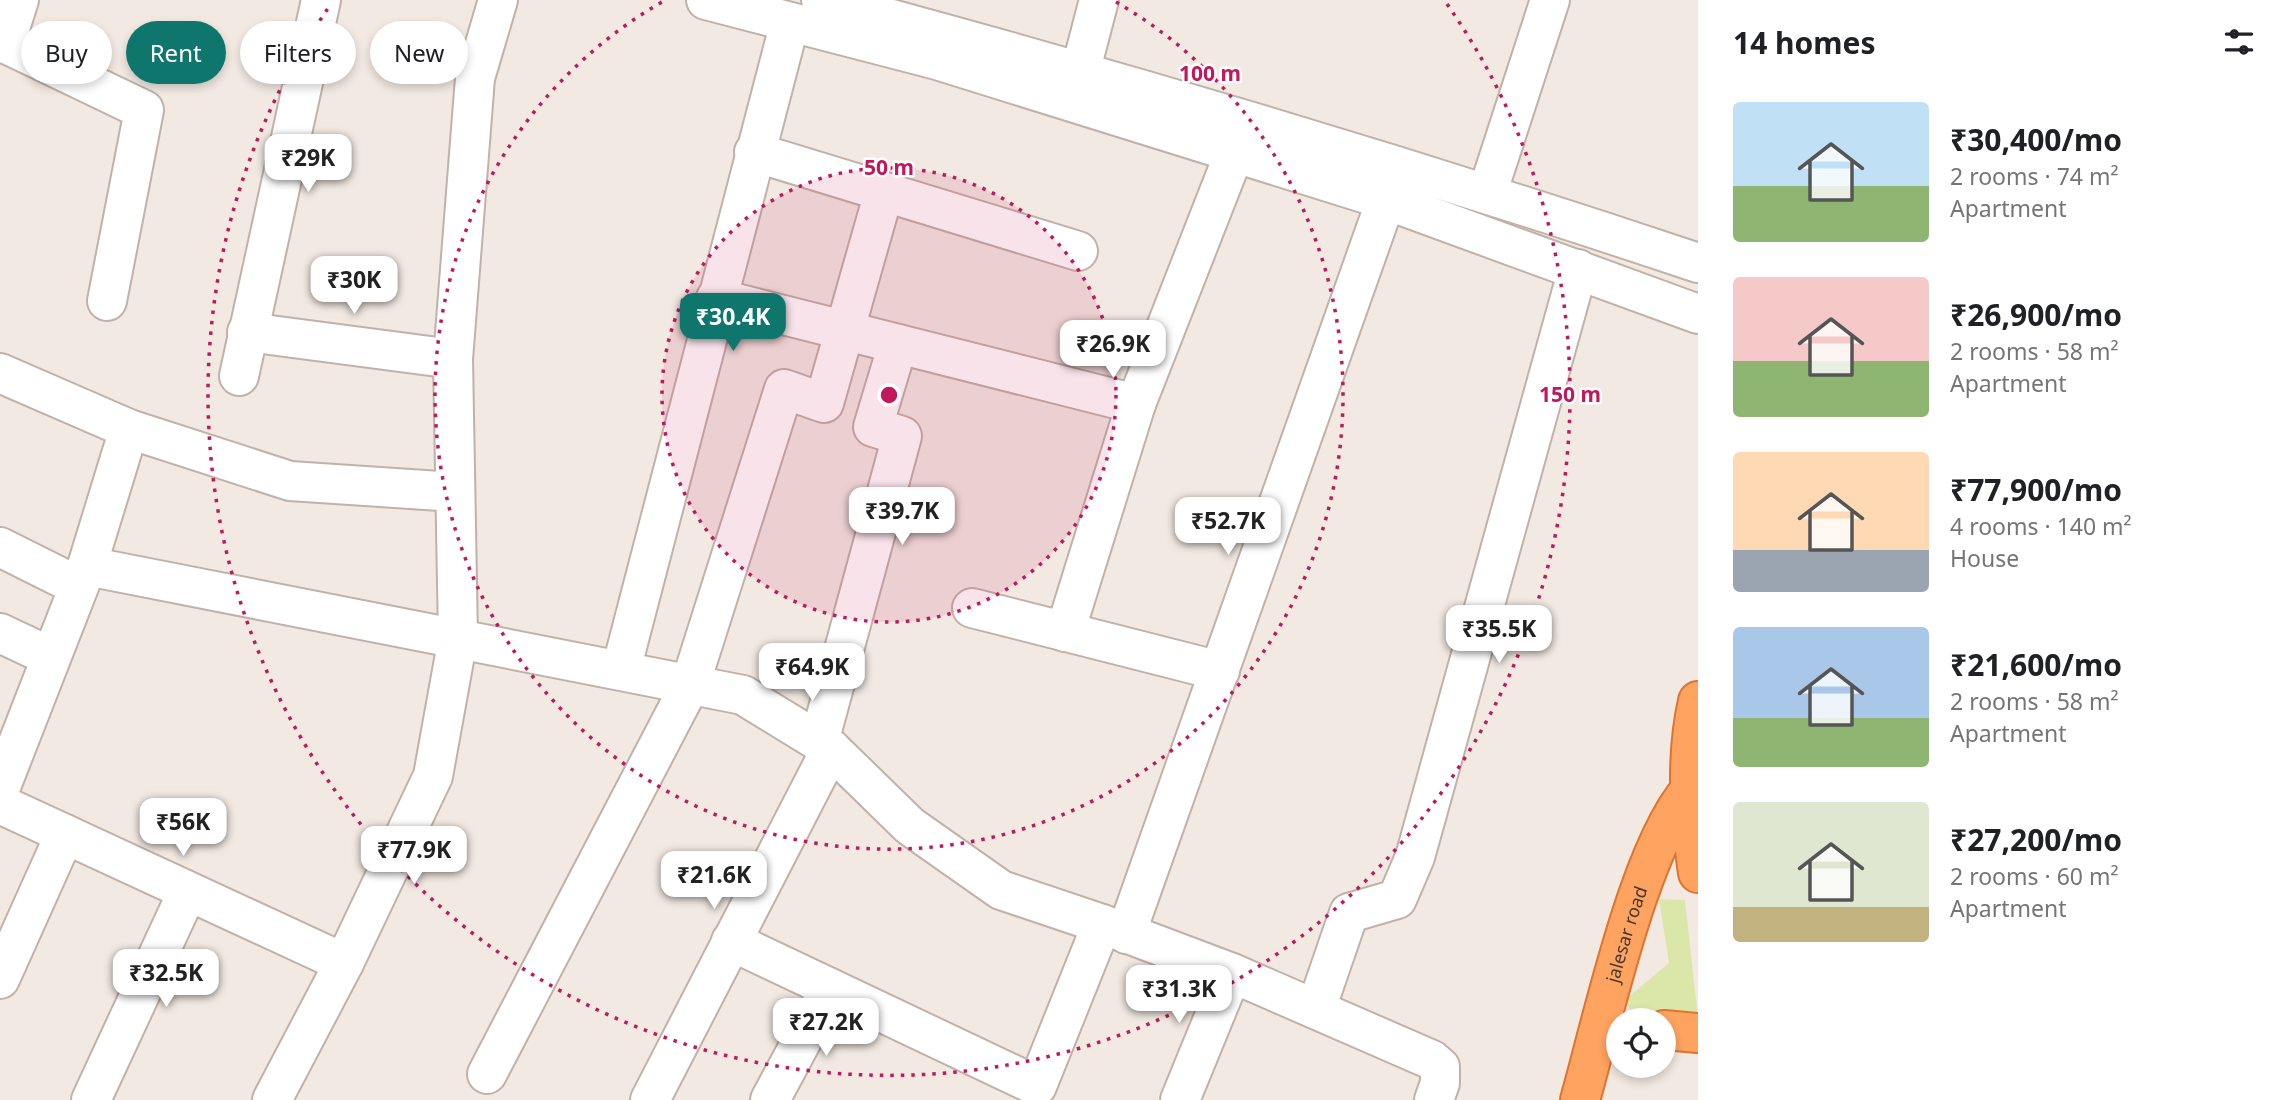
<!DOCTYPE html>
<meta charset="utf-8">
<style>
:root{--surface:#fff;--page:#f2f2f2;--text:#202124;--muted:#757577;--accent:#0f766e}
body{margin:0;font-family:"Noto Sans",sans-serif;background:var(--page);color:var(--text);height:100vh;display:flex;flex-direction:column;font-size:26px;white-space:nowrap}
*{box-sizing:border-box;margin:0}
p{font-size:23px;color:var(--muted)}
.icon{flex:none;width:38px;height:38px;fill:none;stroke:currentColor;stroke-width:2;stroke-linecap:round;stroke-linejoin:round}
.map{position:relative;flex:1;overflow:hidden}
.details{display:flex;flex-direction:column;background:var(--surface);width:595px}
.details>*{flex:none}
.banner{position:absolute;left:21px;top:21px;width:665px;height:63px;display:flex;gap:14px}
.buttons{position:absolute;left:1606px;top:1008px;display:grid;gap:14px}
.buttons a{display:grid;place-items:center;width:70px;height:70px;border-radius:50%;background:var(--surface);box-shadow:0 4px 10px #0003;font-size:35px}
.price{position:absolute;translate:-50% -60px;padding:0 16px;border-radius:14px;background:#fff;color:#222;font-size:23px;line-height:46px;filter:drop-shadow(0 2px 4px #0008)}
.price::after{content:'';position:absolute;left:50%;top:42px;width:21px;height:16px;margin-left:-10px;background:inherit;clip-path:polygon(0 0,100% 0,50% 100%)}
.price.on{background:var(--accent);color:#fff}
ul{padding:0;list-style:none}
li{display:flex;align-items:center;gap:21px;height:175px;padding:0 35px}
li span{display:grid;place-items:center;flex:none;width:196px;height:140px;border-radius:7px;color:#555}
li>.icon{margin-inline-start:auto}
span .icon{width:84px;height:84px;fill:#fffc;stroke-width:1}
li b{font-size:30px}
h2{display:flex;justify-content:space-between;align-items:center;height:84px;padding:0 35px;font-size:30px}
.chip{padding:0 24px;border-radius:32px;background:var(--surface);box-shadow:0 4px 10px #0003;font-size:24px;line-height:63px}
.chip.on{background:var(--accent);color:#fff}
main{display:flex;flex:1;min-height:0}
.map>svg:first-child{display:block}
</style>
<main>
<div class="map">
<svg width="1698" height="1100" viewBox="0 0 1698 1100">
<rect width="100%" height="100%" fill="#f2e9e2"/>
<polygon fill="#dbe7a9" points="1659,899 1685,900 1698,1019 1633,1020 1626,999 1669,963"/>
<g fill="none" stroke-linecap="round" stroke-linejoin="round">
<defs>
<g id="minor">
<polyline points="706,0 937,60 1386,200 1698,314"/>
<path d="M821,0c295,79 587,166 877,263"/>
<polyline points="0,41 144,110 107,301"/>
<polyline points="5,44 19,0"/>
<polyline points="1081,69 1099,0"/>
<polyline points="754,152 1078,251"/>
<polyline points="1487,194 1550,0"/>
<polyline points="716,298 1136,404"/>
<polyline points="247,332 453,359"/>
<polyline points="0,373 129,429 290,481 455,492"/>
<polyline points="239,376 321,0"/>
<polyline points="0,547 78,586"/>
<polyline points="87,566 743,695 831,749 910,826 1001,890 1102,924 1232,973 1432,1060 1440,1067 1440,1083 1434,1100"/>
<polyline points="972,608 1220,671"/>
<polyline points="1065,632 1136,404 1234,154"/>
<polyline points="0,633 51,657"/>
<polyline points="621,670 790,22"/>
<polyline points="819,742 902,436 873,427 898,344"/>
<polyline points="0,789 87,566 129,429"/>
<polyline points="0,804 344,963"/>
<polyline points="1126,934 1386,200"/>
<polyline points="731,941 1037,1086 1102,924"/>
<polyline points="0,979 65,834"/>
<polyline points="1316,1009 1349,913 1397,899 1415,857 1578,269"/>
<polyline points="487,1074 690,685 784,389 824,403 884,192"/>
<polyline points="91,1100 187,893"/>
<polyline points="272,1100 344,963 433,776 458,638 453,359 475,78 498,0"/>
<polyline points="650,1100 831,749"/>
<polyline points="770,1100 830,988"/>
<polyline points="1180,1100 1232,973"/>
</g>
<g id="highway">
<path d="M1698,701c-13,58 -8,114 0,172"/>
<polyline points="1664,1030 1698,1033"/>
<path id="s1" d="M1580,1100c22,-76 62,-268 118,-318"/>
</g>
</defs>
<use href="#minor" stroke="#c0b2a8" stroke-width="42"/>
<use href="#highway" stroke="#e0732e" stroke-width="42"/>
<use href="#minor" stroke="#fff" stroke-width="38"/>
<use href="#highway" stroke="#ffa360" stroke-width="38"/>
</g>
<circle cx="889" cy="395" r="227" fill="#c2185b" fill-opacity=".12"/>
<g fill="none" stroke="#c2185b" stroke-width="3.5" stroke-dasharray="3.5 7">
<circle cx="889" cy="395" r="227"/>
<path d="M1116 2A454 454 0 1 1 662 2"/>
<path d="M1447 4A681 681 0 1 1 331 4"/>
</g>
<g text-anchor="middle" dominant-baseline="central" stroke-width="5" stroke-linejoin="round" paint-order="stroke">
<g font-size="18" fill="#433933" stroke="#fff">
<text stroke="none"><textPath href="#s1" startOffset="172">jalesar road</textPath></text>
</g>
</g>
<circle cx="889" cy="395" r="10" fill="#c2185b" stroke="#fff" stroke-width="3.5"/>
<g font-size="21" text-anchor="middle" font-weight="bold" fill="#c2185b" stroke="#fff" stroke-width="5" stroke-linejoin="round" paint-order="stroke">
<text x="1210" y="81">100 m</text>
<text x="889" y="175">50 m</text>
<text x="1570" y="402">150 m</text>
</g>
</svg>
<div class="buttons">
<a><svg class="icon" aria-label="locate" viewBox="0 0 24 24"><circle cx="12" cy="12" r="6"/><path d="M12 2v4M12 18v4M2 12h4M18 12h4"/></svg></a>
</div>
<b class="price" style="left:308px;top:194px">₹29K</b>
<b class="price" style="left:354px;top:316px">₹30K</b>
<b class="price on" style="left:733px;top:353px">₹30.4K</b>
<b class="price" style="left:1113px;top:380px">₹26.9K</b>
<b class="price" style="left:902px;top:547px">₹39.7K</b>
<b class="price" style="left:1228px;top:557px">₹52.7K</b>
<b class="price" style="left:1499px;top:665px">₹35.5K</b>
<b class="price" style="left:812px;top:703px">₹64.9K</b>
<b class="price" style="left:183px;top:858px">₹56K</b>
<b class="price" style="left:414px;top:886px">₹77.9K</b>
<b class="price" style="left:714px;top:911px">₹21.6K</b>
<b class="price" style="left:166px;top:1009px">₹32.5K</b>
<b class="price" style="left:1179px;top:1025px">₹31.3K</b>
<b class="price" style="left:826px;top:1058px">₹27.2K</b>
<div class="banner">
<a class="chip">Buy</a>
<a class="chip on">Rent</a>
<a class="chip">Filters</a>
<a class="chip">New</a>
</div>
</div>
<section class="details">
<h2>14 homes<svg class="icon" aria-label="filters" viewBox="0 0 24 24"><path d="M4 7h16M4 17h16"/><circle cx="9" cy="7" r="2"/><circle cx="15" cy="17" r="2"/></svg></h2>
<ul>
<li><span style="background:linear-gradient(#bfe0f5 60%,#8fb573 0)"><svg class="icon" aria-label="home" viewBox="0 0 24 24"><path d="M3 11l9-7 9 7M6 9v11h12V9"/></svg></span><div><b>₹30,400/mo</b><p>2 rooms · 74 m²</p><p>Apartment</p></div></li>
<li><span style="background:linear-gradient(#f6c9c9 60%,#8fb573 0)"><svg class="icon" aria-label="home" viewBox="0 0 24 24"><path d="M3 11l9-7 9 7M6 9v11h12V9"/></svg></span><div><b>₹26,900/mo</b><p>2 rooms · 58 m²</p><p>Apartment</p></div></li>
<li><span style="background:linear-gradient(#ffd9b3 70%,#9aa5b1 0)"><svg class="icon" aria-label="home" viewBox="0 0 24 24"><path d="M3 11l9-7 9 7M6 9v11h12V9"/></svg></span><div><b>₹77,900/mo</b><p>4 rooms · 140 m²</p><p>House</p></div></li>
<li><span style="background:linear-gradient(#a9c7e8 65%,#8fb573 0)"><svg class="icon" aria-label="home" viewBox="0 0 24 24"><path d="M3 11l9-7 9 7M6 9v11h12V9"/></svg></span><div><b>₹21,600/mo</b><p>2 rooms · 58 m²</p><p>Apartment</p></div></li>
<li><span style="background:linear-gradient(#dfe7d0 75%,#c2b280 0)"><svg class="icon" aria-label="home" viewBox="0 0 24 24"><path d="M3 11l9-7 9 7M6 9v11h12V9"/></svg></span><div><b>₹27,200/mo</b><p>2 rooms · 60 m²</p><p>Apartment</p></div></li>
</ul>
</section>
</main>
